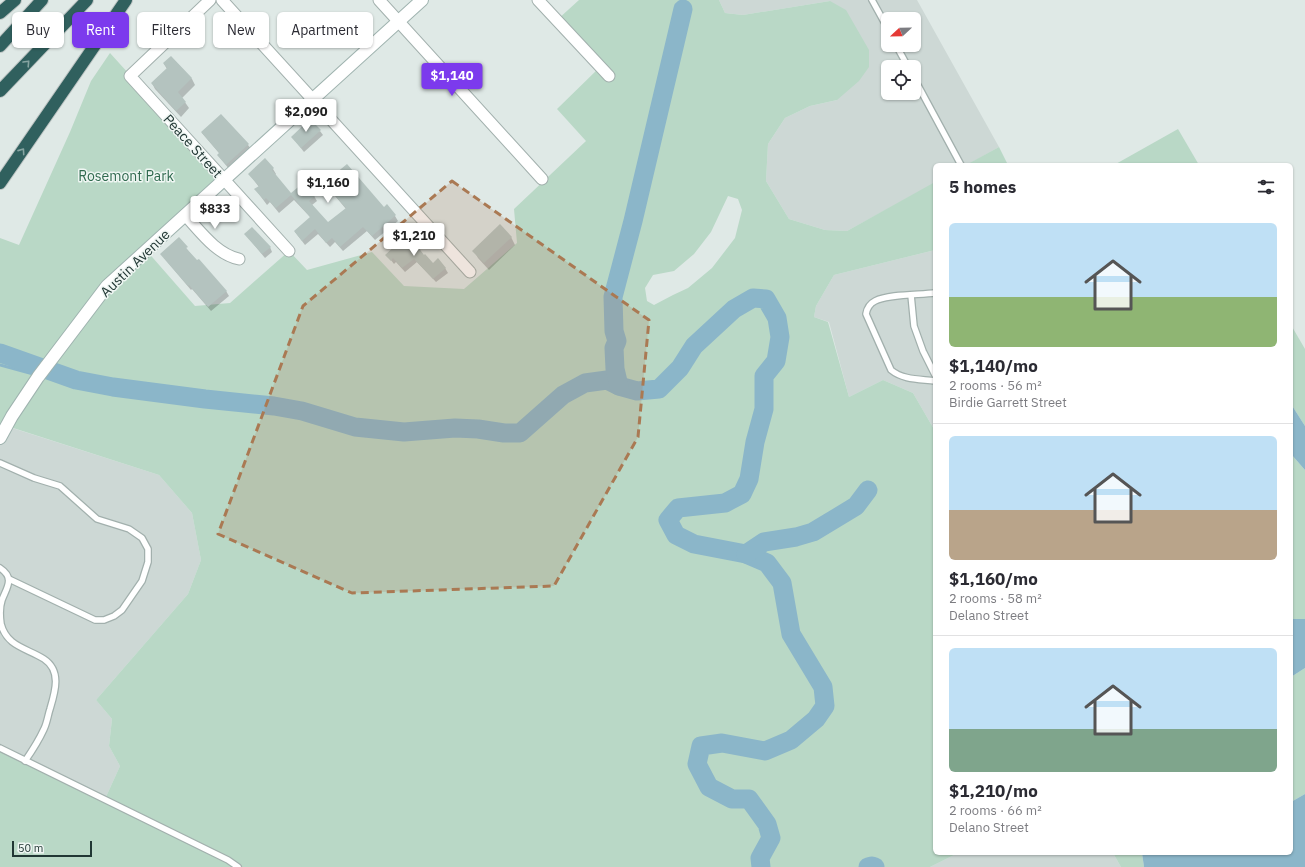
<!DOCTYPE html>
<meta charset="utf-8">
<style>
:root{--surface:#fff;--page:#f2f2f3;--text:#2b2b33;--muted:#7c7c81;--line:#e1e1e2;--accent:#7c3aed}
body{margin:0;font-family:"IBM Plex Sans",sans-serif;background:var(--page);color:var(--text);height:100vh;display:flex;flex-direction:column;font-size:15px;white-space:nowrap}
*{box-sizing:border-box;margin:0}
p{font-size:13px;color:var(--muted)}
.icon{flex:none;width:22px;height:22px;fill:none;stroke:currentColor;stroke-width:2;stroke-linecap:round;stroke-linejoin:round}
.map{position:relative;flex:1;overflow:hidden}
.drawer{position:absolute;left:933px;top:163px;width:360px;height:692px;display:flex;flex-direction:column;background:var(--surface);border-radius:6px;box-shadow:0 1px 3px #0004}
.drawer>*{flex:none}
.guide{position:absolute;left:12px;top:12px;width:380px;height:36px;display:flex;gap:8px}
.needle{width:26px;rotate:248deg}
.fabs{position:absolute;left:881px;top:12px;display:grid;gap:8px}
.fabs a{display:grid;place-items:center;width:40px;height:40px;border-radius:6px;background:var(--surface);box-shadow:0 1px 3px #0004;font-size:20px}
.scale{position:absolute;left:12px;bottom:10px;width:80px;box-sizing:border-box;padding-left:4px;border:2px solid #213734;border-top:0;font-size:11px;line-height:14px;white-space:nowrap;color:#213734;-webkit-text-stroke:3px #eff6f3;paint-order:stroke}
.price{position:absolute;translate:-50% -34px;padding:0 9px;border-radius:4px;background:#fff;color:#222;font-size:13px;line-height:26px;filter:drop-shadow(0 1px 2px #0008)}
.price::after{content:'';position:absolute;left:50%;top:24px;width:12px;height:9px;margin-left:-6px;background:inherit;clip-path:polygon(0 0,100% 0,50% 100%)}
.price.on{background:var(--accent);color:#fff}
ul{padding:0;list-style:none}
li{display:grid;align-content:center;gap:8px;height:212px;padding:0 16px}
li+li{border-top:1px solid var(--line)}
li span{display:grid;place-items:center;height:124px;border-radius:6px;color:#555}
li>.icon{margin-inline-start:auto}
span .icon{width:72px;height:72px;fill:#fffc;stroke-width:1}
li b{font-size:17px}
h2{display:flex;justify-content:space-between;align-items:center;height:48px;padding:0 16px;font-size:17px}
.pill{padding:0 14px;border-radius:6px;background:var(--surface);box-shadow:0 1px 3px #0004;font-size:14px;line-height:36px}
.pill.on{background:var(--accent);color:#fff}
.map>svg:first-child{display:block}
</style>
<div class="map">
<svg width="1305" height="867" viewBox="0 0 1305 867">
<rect width="100%" height="100%" fill="#dfe9e6"/>
<g fill="#cdd8d5" fill-rule="evenodd">
<path d="M719,0h198l82,147 -32,18h-32v18l-88,48 -22,-1 -36,-11 -23,-38 2,-37 17,-26 25,-12 27,-6 -7,-99 -87,14 -18,-2zM888,19h26v26h-26zM888,67h26v26h-26z"/>
<polygon points="935,250 935,431 913,393 883,380 849,397 829,322 814,317 816,306 834,275"/>
<polygon points="6,426 159,475 192,513 201,560 188,594 96,700 112,719 109,746 120,766 105,799 0,748 0,438"/>
<polygon points="958,853 1113,853 1121,867 930,867"/>
</g>
<g fill="#b9d8c6" fill-rule="evenodd">
<path d="M579,0h140l6,13 18,2 87,-14 16,9 23,40v17l-10,14 -22,19 -27,6 -25,12 -17,26 -2,37 23,38 36,11 22,1 88,-49v68l-101,25 -18,31 -2,11 14,5 21,75 34,-17 30,13 22,38v422h23l-28,14h-930v-119l105,51 15,-33 -11,-20 3,-27 -16,-19 92,-106 13,-34 -9,-47 -33,-38 -152,-49 -7,12v-200l19,7 51,-113 21,-51 19,-28 114,126 -78,71 49,56 35,-3 59,-52 18,19 65,-18 32,34 60,3 53,-46 -3,-34 72,-68 -29,-32 43,-42 -43,-47zM728,196l10,3 4,11 -7,28 -23,30 -24,20 -15,7 -19,10 -7,-4 -2,-13 8,-13 21,-4 20,-17 17,-22z"/>
<polygon points="1178,129 1199,165 1114,165"/>
<polygon points="999,147 1008,165 966,165"/>
<polygon points="1291,325 1305,349 1305,426 1291,404"/>
<polygon points="1291,454 1305,470 1305,619 1291,619"/>
<polygon points="1305,668 1305,794 1291,802 1291,677"/>
<polygon points="1113,853 1142,853 1144,867 1121,867"/>
</g>
<g fill="#8bb6c9">
<polygon points="1291,404 1305,426 1305,470 1291,454"/>
<polygon points="1291,619 1305,619 1305,668 1291,677"/>
<polygon points="1305,794 1305,867 1144,867 1142,853 1291,853 1291,802"/>
</g>
<g fill="#0003">
<polygon points="171,57 192,79 195,85 182,98 189,108 181,117 155,89 152,83 167,69 164,64"/>
<polygon points="221,115 248,145 251,149 229,169 221,159 218,155 220,154 202,133"/>
<polygon points="320,131 323,135 304,152 292,137"/>
<polygon points="265,160 273,169 276,174 275,175 291,195 314,196 317,201 312,205 328,224 346,209 325,184 384,209 395,216 398,221 375,240 367,231 343,251 335,242 330,247 318,234 305,245 295,232 311,218 294,200 279,213 270,202 267,205 256,190 259,187 249,174"/>
<polygon points="245,234 270,247 272,252 265,258"/>
<polygon points="511,237 515,245 489,270 478,258 474,251"/>
<polygon points="179,239 197,262 226,291 229,296 211,311 192,289 191,290 164,258"/>
<polygon points="387,255 424,257 433,264 445,268 448,273 436,282 417,262 405,272 396,262 394,264"/>
</g>
<g fill="none" stroke-linecap="round" stroke-linejoin="round">
<g stroke="#8bb6c9" stroke-width="3">
<polyline points="0,365 37,375"/>
<polyline points="42,376 150,397 364,423"/>
</g>
<g stroke="#8bb6c9" stroke-width="19">
<polyline points="0,353 76,380 113,387 205,399 274,406 302,411 355,427 404,432 455,428 478,429 504,433 520,433 563,395 585,383 607,380 619,386 637,391 659,389 680,368 694,346 734,309 753,298 766,299 777,318 780,337 776,361 764,376 764,409 755,442 749,479 742,494 725,503 678,508 668,520 676,535 694,544 746,554 767,563 782,583 791,634 823,687 825,706 816,719 791,740 765,751 722,743 701,746 697,764 709,787 732,799 749,799 767,824 771,838 760,858 761,867"/>
<polyline points="619,386 615,369 614,348 617,341 614,331 613,297 633,221 683,9"/>
<polyline points="746,554 764,542 796,537 813,532 856,506 868,490"/>
<polyline points="868,867 872,866 875,867"/>
</g>
</g>
<g fill="#b4c3bf">
<polygon points="171,56 192,78 178,92 186,102 176,111 151,83 167,68 163,63"/>
<polygon points="221,114 249,144 226,165 217,155 219,153 201,132"/>
<polygon points="310,119 321,130 301,148 291,137"/>
<polygon points="265,158 274,168 272,170 291,193 303,183 315,196 309,201 328,222 346,208 324,183 347,164 384,207 387,204 396,215 372,236 363,227 340,247 332,238 326,243 315,229 302,241 294,231 310,217 291,195 276,208 266,198 264,200 254,189 259,186 248,174"/>
<polygon points="500,224 512,237 484,263 472,251"/>
<polygon points="252,227 271,247 262,254 244,234"/>
<polygon points="408,234 424,255 425,254 433,263 438,258 446,268 433,279 414,259 402,268 393,258 391,261 385,255"/>
<polygon points="179,237 188,247 186,248 197,260 199,259 227,291 208,307 189,285 188,286 160,254"/>
</g>
<g fill="none" stroke-linecap="round" stroke-linejoin="round">
<defs>
<g id="lane">
<polyline points="872,0 888,29"/>
<polyline points="896,45 908,67"/>
<polyline points="914,78 961,165"/>
<path d="M935,293c-17,2 -46,1 -60,8 -6,3 -8,7 -9,13l25,56c12,10 29,9 44,11"/>
<polyline points="911,295 914,326 923,351 935,375"/>
<polyline points="0,463 34,478 60,486 97,519 129,529 142,538 148,549 148,562 142,581 122,610 114,616 104,620 95,620 9,579"/>
<path d="M0,568c15,10 7,19 2,32 -2,6 -2,17 -1,24 6,23 26,24 43,35 18,12 11,33 6,50 -2,6 -3,14 -6,20 -5,11 -12,22 -19,32"/>
<polyline points="0,748 228,860 238,867"/>
</g>
<g id="street">
<polyline points="210,0 130,76 289,251"/>
<polyline points="222,0 470,272"/>
<polyline points="379,0 542,179"/>
<polyline points="538,0 609,76"/>
<path d="M185,215c15,16 31,39 54,44"/>
</g>
<polyline id="secondary" points="0,438 12,416 38,377 107,286 422,0"/>
<g id="highway">
<polyline points="0,13 15,0"/>
<polyline points="0,46 42,0"/>
<polyline points="0,91 87,0"/>
<polyline points="0,183 126,0"/>
</g>
</defs>
<use href="#lane" stroke="#a2b0ad" stroke-width="8"/>
<use href="#street" stroke="#a2b0ad" stroke-width="13"/>
<use href="#secondary" stroke="#9fb3af" stroke-width="14"/>
<use href="#highway" stroke="#bcc3c2" stroke-width="14"/>
<use href="#lane" stroke="#fff" stroke-width="5.5"/>
<use href="#street" stroke="#fff" stroke-width="11"/>
<use href="#secondary" stroke="#fff" stroke-width="12"/>
<use href="#highway" stroke="#30605e" stroke-width="12"/>
</g>
<defs><path id="oneway-chevron" d="M-2-3.5L2.5 0L-2 3.5" fill="none" stroke-width="1.6" stroke-linecap="round" stroke-linejoin="round"/></defs>
<g stroke="#86a4a1">
<use href="#oneway-chevron" transform="translate(27 63) rotate(-47)"/>
<use href="#oneway-chevron" transform="translate(22 151) rotate(-55)"/>
</g>
<path fill="#aa7953" fill-opacity="0.2" stroke="#aa7953" stroke-width="3" stroke-dasharray="8 5" stroke-linejoin="round" d="M452,181l197,139 -11,117 -84,149 -202,7 -134,-59 85,-228z"/>
<g text-anchor="middle" dominant-baseline="central" stroke-width="3" stroke-linejoin="round" paint-order="stroke">
<g font-size="14" fill="#213734" stroke="#eff6f3">
<text transform="translate(193 146) rotate(48)">Peace Street</text>
<text transform="translate(135 263) rotate(-44)">Austin Avenue</text>
</g>
<g font-size="14" fill="#306a4f" stroke="#eff6f3">
<text x="126" y="176">Rosemont Park</text>
</g>
</g>
</svg>
<div class="fabs">
<a><svg class="needle" viewBox="-14 -14 28 28"><path d="M0-13l5 13h-10z" fill="#e53935"/><path d="M0 13l5-13h-10z" fill="#7c7c81"/></svg></a>
<a><svg class="icon" aria-label="locate" viewBox="0 0 24 24"><circle cx="12" cy="12" r="6"/><path d="M12 2v4M12 18v4M2 12h4M18 12h4"/></svg></a>
</div>
<div class="scale">50 m</div>
<b class="price on" style="left:452px;top:97px">$1,140</b>
<b class="price" style="left:306px;top:133px">$2,090</b>
<b class="price" style="left:328px;top:204px">$1,160</b>
<b class="price" style="left:215px;top:230px">$833</b>
<b class="price" style="left:414px;top:257px">$1,210</b>
<div class="guide">
<a class="pill">Buy</a>
<a class="pill on">Rent</a>
<a class="pill">Filters</a>
<a class="pill">New</a>
<a class="pill">Apartment</a>
</div>
<section class="drawer">
<h2>5 homes<svg class="icon" aria-label="filters" viewBox="0 0 24 24"><path d="M4 7h16M4 17h16"/><circle cx="9" cy="7" r="2"/><circle cx="15" cy="17" r="2"/></svg></h2>
<ul>
<li><span style="background:linear-gradient(#bfe0f5 60%,#8fb573 0)"><svg class="icon" aria-label="home" viewBox="0 0 24 24"><path d="M3 11l9-7 9 7M6 9v11h12V9"/></svg></span><div><b>$1,140/mo</b><p>2 rooms · 56 m²</p><p>Birdie Garrett Street</p></div></li>
<li><span style="background:linear-gradient(#bfe0f5 60%,#b9a48a 0)"><svg class="icon" aria-label="home" viewBox="0 0 24 24"><path d="M3 11l9-7 9 7M6 9v11h12V9"/></svg></span><div><b>$1,160/mo</b><p>2 rooms · 58 m²</p><p>Delano Street</p></div></li>
<li><span style="background:linear-gradient(#bfe0f5 65%,#7fa58c 0)"><svg class="icon" aria-label="home" viewBox="0 0 24 24"><path d="M3 11l9-7 9 7M6 9v11h12V9"/></svg></span><div><b>$1,210/mo</b><p>2 rooms · 66 m²</p><p>Delano Street</p></div></li>
</ul>
</section>
</div>
